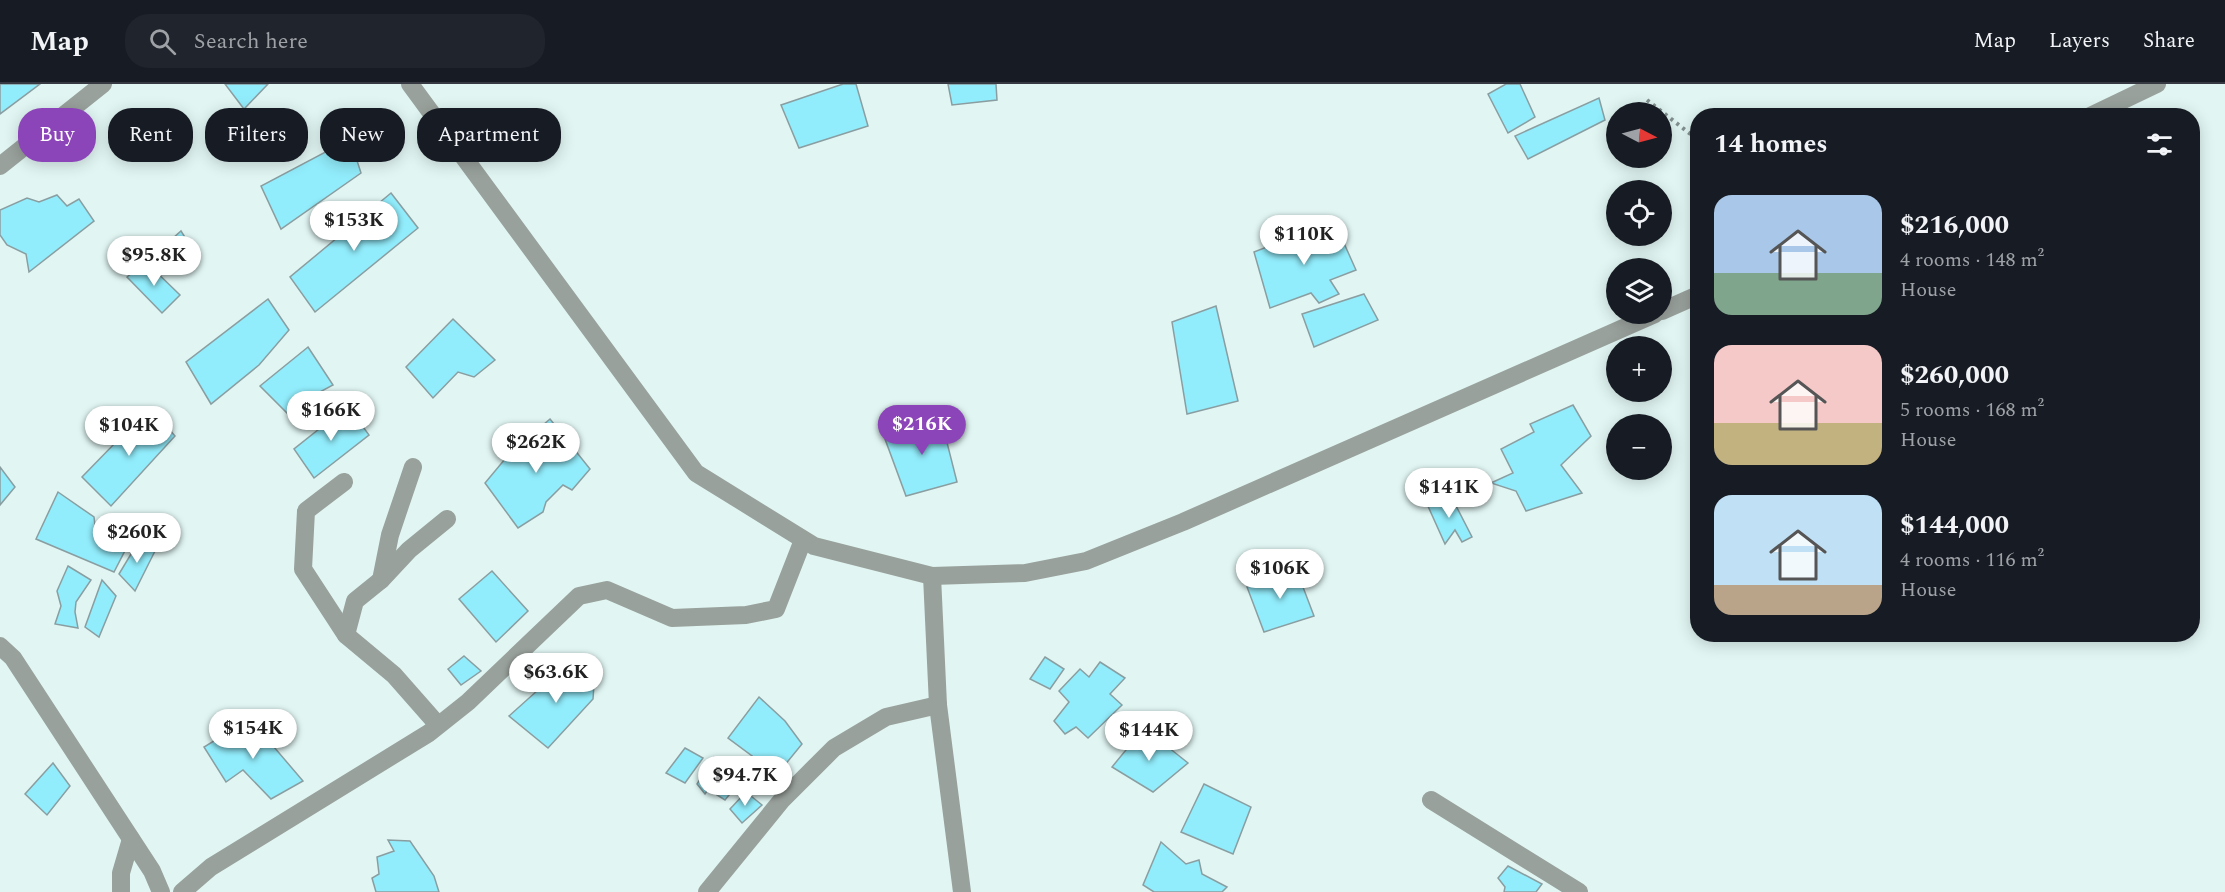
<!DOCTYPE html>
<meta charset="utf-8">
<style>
:root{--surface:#171b24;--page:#20242c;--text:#f1f3f6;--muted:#9ea1a6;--line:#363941;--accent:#8c45b8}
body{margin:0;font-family:Spectral,serif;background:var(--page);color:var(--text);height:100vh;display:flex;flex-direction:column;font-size:22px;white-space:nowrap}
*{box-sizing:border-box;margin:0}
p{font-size:20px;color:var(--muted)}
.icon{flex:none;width:33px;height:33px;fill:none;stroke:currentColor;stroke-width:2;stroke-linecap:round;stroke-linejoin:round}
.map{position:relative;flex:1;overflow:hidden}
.panel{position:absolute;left:1690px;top:24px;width:510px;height:534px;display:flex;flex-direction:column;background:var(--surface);border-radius:24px;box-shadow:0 3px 15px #0003}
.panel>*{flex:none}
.top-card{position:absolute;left:18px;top:24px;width:570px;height:54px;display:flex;gap:12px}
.needle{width:39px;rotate:96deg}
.fabs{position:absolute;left:1606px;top:18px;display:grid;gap:12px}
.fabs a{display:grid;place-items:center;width:66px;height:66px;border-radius:50%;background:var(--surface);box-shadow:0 3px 15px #0003;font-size:30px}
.price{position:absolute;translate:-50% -51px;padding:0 14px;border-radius:21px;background:#fff;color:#222;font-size:20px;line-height:39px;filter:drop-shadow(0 2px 3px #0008)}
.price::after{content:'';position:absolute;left:50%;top:36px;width:18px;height:14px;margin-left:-9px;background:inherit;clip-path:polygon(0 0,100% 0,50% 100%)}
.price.selected{background:var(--accent);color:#fff}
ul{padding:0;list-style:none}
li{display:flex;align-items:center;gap:18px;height:150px;padding:0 24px}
li span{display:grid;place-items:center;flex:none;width:168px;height:120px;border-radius:18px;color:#555}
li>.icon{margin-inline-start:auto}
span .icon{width:72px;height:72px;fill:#fffc;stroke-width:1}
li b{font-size:26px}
h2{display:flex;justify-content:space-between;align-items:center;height:72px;padding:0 24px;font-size:26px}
.tag{padding:0 21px;border-radius:24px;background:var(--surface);box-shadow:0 3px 15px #0003;font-size:21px;line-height:54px}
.tag.selected{background:var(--accent);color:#fff}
header{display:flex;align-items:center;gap:36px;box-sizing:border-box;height:84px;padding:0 30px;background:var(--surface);border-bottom:2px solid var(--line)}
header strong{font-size:28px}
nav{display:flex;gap:33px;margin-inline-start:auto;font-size:21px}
.search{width:420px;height:54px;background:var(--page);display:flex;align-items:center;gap:15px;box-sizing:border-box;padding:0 21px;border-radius:24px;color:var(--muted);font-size:22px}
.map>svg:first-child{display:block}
</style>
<header>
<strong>Map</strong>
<div class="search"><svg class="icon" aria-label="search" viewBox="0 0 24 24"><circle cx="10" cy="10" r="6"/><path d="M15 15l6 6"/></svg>Search here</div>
<nav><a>Map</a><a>Layers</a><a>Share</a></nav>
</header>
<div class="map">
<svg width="2225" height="808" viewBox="0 0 2225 808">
<rect width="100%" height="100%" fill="#e1f6f3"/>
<g fill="#91ecfb" stroke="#8a9ea1" stroke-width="1.5">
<polygon points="0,0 40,0 0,30"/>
<polygon points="225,0 268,0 244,25"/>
<polygon points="843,0 856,0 868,42 799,64 781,21"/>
<polygon points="948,0 996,0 997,16 952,21"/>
<polygon points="1506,0 1520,0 1535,33 1508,49 1488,10"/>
<polygon points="1599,14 1605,36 1528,75 1515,52"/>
<polygon points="350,55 361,89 281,145 261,102"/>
<polygon points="391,109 418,144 315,228 290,193"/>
<polygon points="57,111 67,122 79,115 94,137 29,188 26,170 7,161 0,151 0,126 27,114 39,118"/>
<polygon points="1334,137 1356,186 1330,196 1339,210 1319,219 1311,209 1270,224 1254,168"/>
<polygon points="181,147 198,174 180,186 162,164"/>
<polygon points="146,178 180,211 162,229 127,193"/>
<polygon points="1364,210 1378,236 1314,263 1302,230"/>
<polygon points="268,215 289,246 259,281 211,320 186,278"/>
<polygon points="1216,222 1238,317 1187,330 1172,238"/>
<polygon points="453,235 495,276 474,293 458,288 433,314 406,283"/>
<polygon points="308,263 333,301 316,310 296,338 260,302"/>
<polygon points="1698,301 1698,335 1691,302"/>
<polygon points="1573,321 1591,352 1561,381 1582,409 1526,427 1516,407 1491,399 1513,389 1501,365 1534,348 1530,340"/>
<polygon points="348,322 369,351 314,394 294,365"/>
<polygon points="150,323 175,352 111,422 82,393"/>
<polygon points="939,327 957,398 906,412 885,355"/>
<polygon points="550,335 590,385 572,406 563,401 546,418 543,428 518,444 485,399 510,369"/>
<polygon points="0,383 15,403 0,421"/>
<polygon points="58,408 94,433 96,450 105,460 114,441 133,451 114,488 36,455"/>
<polygon points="1451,412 1472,453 1462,458 1455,446 1445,460 1427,420"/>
<polygon points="140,455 155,467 135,507 119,490"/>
<polygon points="68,482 91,496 76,518 75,528 78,544 55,540 61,522 57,507"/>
<polygon points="1295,482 1314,532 1264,548 1247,503"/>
<polygon points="492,487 528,527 496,558 459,515"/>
<polygon points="102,496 116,512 99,553 85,543"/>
<polygon points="464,572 481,587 461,601 448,585"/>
<polygon points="1045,573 1064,585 1050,605 1030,595"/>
<polygon points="566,574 594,600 593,615 548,664 509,632 558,588"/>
<polygon points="1100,578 1125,594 1110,610 1122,621 1088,654 1076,643 1065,650 1054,637 1069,618 1059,607 1080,585 1089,593"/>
<polygon points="759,613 785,637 802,660 766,704 738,690 752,672 728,654"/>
<polygon points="250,635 303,697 271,715 243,686 226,698 204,663"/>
<polygon points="1144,644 1188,679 1153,708 1112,683"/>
<polygon points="685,664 703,674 685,699 666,689"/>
<polygon points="714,673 724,682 705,710 697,700"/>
<polygon points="53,679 70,702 47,731 25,710"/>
<polygon points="727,694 738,700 725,716 717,711"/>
<polygon points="1204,700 1251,723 1233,770 1181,748"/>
<polygon points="746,708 762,721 742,739 730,725"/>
<polygon points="388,756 410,757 434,792 439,808 376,808 372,794 379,790 377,773 394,767"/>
<polygon points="1161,758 1186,780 1199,776 1202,790 1227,803 1222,808 1154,808 1143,801"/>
<polygon points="1508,782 1542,800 1536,808 1504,808 1505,803 1498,794"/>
</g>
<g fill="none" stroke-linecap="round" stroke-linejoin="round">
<polyline stroke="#839290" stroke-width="4" stroke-dasharray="3 4.5" stroke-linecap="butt" points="1647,16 1698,56"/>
<g stroke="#99a19c" stroke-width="18">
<polyline points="410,0 696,389 814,462 932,492 1025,489 1086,477 1183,438 1655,230"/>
<polyline points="2090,32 2157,0"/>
<polyline points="0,82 103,0"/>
<polyline points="1662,227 1698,211"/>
<polyline points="344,398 306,427 303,485 346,551 394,591 438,641"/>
<polyline points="932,492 938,621 962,808"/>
<polyline points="381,496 390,451 413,383"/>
<polyline points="346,551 355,517 381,496 409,466 447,435"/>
<polyline points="0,562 13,574 152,787 161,808"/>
<polyline points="1431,716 1579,808"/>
<polyline points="121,808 121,789 131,755"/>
<polyline points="182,808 211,783 429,649 468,618 579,512 607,506 672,534 746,531 776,525 803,456"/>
<polyline points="707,808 781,717 834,664 886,633 938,621"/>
</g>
</g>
</svg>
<div class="fabs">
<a><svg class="needle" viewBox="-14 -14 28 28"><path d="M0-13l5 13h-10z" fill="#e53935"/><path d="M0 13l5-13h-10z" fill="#9ea1a6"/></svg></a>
<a><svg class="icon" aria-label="locate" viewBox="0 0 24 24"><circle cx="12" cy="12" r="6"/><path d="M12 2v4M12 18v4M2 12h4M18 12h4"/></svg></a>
<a><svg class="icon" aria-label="layers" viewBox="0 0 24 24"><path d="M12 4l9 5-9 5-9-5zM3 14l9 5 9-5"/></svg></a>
<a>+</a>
<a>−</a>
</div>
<b class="price" style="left:354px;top:168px">$153K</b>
<b class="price" style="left:1304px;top:182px">$110K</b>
<b class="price" style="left:154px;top:203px">$95.8K</b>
<b class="price" style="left:331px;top:358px">$166K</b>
<b class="price selected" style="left:922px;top:372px">$216K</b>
<b class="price" style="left:129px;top:373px">$104K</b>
<b class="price" style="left:536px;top:390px">$262K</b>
<b class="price" style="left:1449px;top:435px">$141K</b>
<b class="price" style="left:137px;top:480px">$260K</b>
<b class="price" style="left:1280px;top:516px">$106K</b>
<b class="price" style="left:556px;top:620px">$63.6K</b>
<b class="price" style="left:253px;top:676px">$154K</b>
<b class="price" style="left:1149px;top:678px">$144K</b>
<b class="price" style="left:745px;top:723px">$94.7K</b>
<div class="top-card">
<a class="tag selected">Buy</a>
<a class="tag">Rent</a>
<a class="tag">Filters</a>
<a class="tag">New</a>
<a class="tag">Apartment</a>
</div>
<section class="panel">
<h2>14 homes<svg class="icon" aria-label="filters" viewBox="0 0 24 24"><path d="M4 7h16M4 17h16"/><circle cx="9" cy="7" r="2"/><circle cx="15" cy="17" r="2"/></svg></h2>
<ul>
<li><span style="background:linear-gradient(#a9c7e8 65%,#7fa58c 0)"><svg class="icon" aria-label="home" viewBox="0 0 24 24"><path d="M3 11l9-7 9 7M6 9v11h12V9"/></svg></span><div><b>$216,000</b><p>4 rooms · 148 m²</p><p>House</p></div></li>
<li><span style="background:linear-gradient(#f6c9c9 65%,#c2b280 0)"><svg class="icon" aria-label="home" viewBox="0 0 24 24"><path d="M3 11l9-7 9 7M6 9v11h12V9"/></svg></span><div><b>$260,000</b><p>5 rooms · 168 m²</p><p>House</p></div></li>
<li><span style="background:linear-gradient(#bfe0f5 75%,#b9a48a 0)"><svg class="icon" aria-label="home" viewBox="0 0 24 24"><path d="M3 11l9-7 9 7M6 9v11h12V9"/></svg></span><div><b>$144,000</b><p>4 rooms · 116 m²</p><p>House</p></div></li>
</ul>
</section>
</div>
